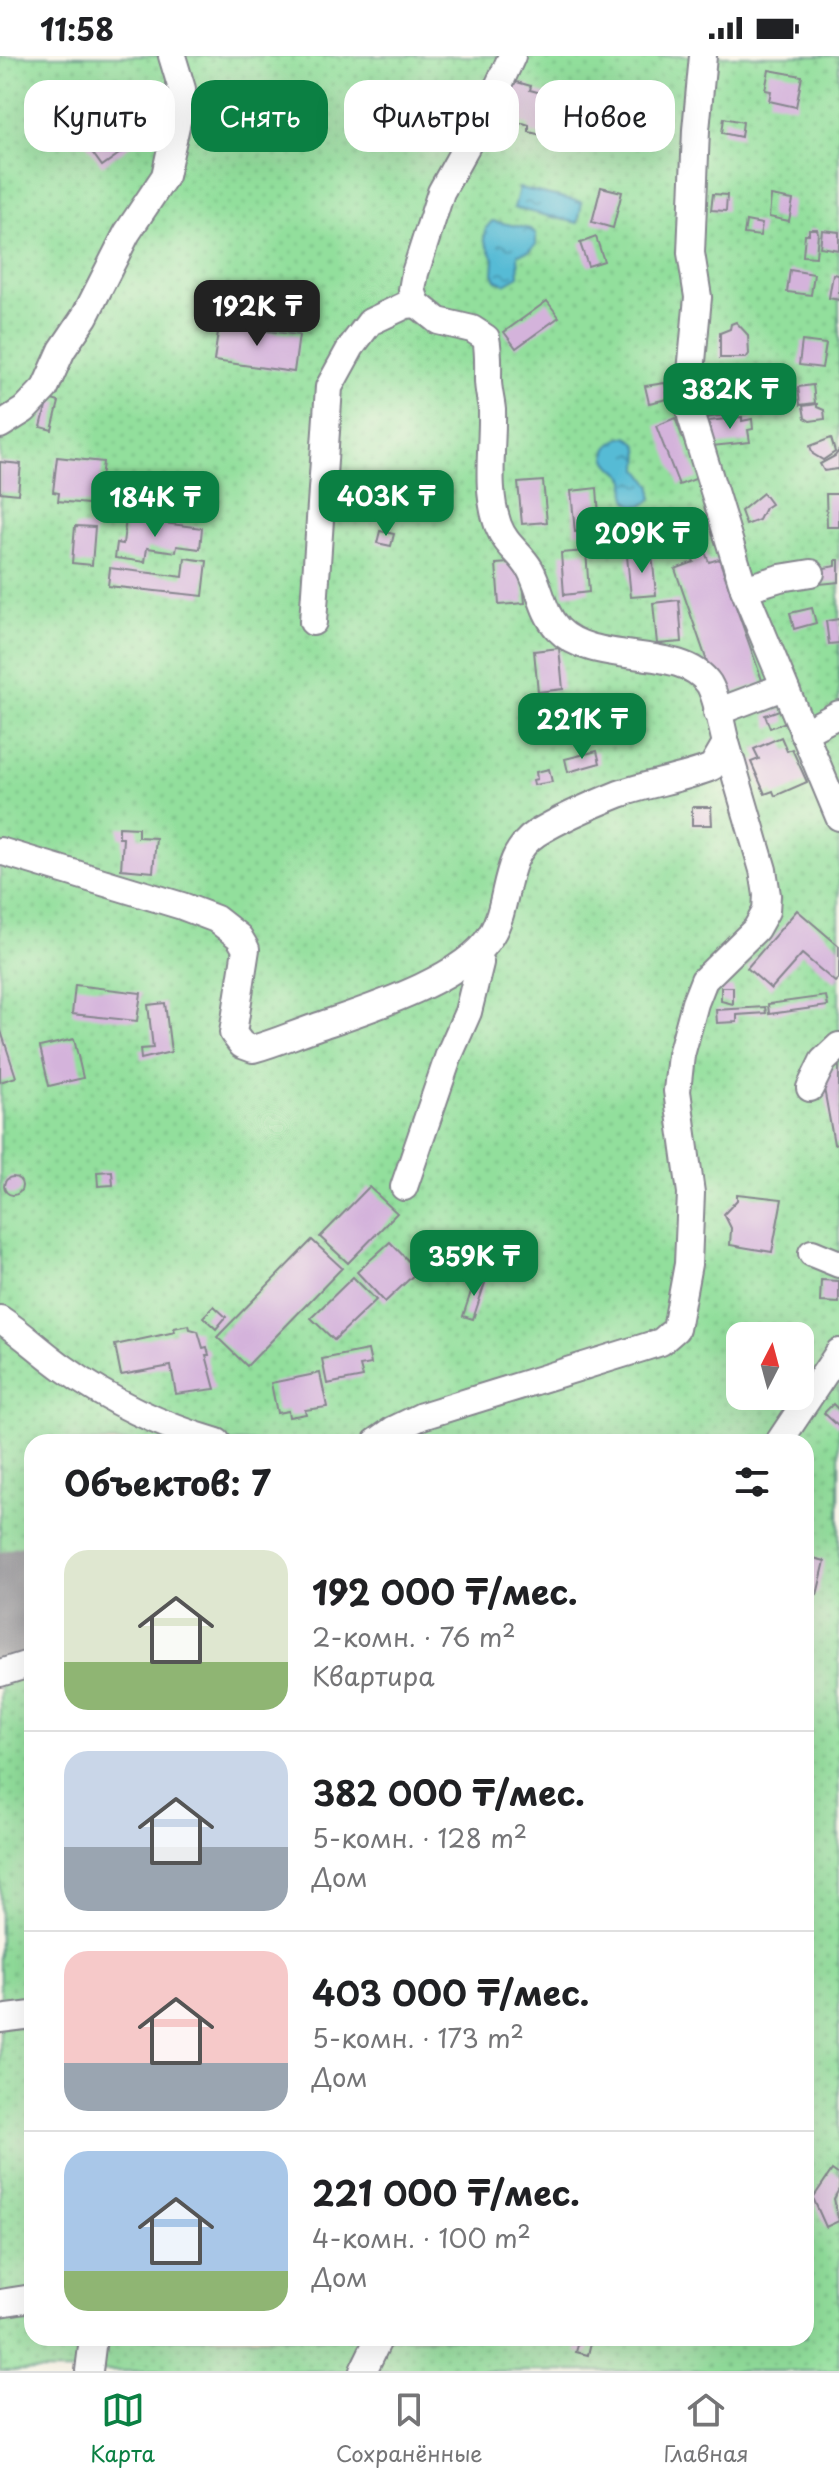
<!DOCTYPE html>
<html lang="ru">
<meta charset="utf-8">
<style>
:root{--surface:#fff;--page:#f6f6f6;--text:#202124;--muted:#757577;--line:#e0e0e0;--accent:#0b8043}
body{margin:0;font-family:"Playpen Sans",sans-serif;background:var(--page);color:var(--text);height:100vh;display:flex;flex-direction:column;font-size:30px;white-space:nowrap}
*{box-sizing:border-box;margin:0}
p{font-size:26px;color:var(--muted)}
.icon{flex:none;width:44px;height:44px;fill:none;stroke:currentColor;stroke-width:2;stroke-linecap:round;stroke-linejoin:round}
.map{position:relative;flex:1;overflow:hidden}
.drawer{position:absolute;left:24px;top:1378px;width:790px;height:912px;display:flex;flex-direction:column;background:var(--surface);border-radius:24px;box-shadow:0 8px 32px #0002}
.drawer>*{flex:none}
.guide{position:absolute;left:24px;top:24px;width:792px;height:72px;display:flex;gap:16px}
.needle{width:52px;rotate:6deg}
.fabs{position:absolute;left:726px;top:1266px;display:grid;gap:16px}
.fabs a{display:grid;place-items:center;width:88px;height:88px;border-radius:16px;background:var(--surface);box-shadow:0 8px 32px #0002;font-size:40px}
.price{position:absolute;translate:-50% -68px;padding:0 18px;border-radius:16px;background:var(--accent);color:#fff;font-size:26px;line-height:52px;filter:drop-shadow(0 2px 4px #0008)}
.price::after{content:'';position:absolute;left:50%;top:48px;width:24px;height:18px;margin-left:-12px;background:inherit;clip-path:polygon(0 0,100% 0,50% 100%)}
.price.active{background:#222;color:#fff}
ul{padding:0;list-style:none}
li{display:flex;align-items:center;gap:24px;height:200px;padding:0 40px}
li+li{border-top:2px solid var(--line)}
li span{display:grid;place-items:center;flex:none;width:224px;height:160px;border-radius:24px;color:#555}
li>.icon{margin-inline-start:auto}
span .icon{width:96px;height:96px;fill:#fffc;stroke-width:1}
li b{font-size:34px}
h2{display:flex;justify-content:space-between;align-items:center;height:96px;padding:0 40px;font-size:34px}
.chip{padding:0 28px;border-radius:24px;background:var(--surface);box-shadow:0 8px 32px #0002;font-size:28px;line-height:72px}
.chip.active{background:var(--accent);color:#fff}
.status{display:flex;justify-content:space-between;align-items:center;height:56px;padding:0 40px;background:var(--surface);direction:ltr}
.status svg{height:22px;fill:currentColor}
.tabs{display:flex;justify-content:space-around;align-items:center;height:112px;border-top:2px solid var(--line);background:var(--surface);font-size:22px;color:var(--muted)}
.tabs a{display:grid;justify-items:center;gap:4px}
.tabs .active{color:var(--accent)}
.map>svg:first-child{display:block}
</style>
<div class="status"><b>11:58</b><svg viewBox="0 0 49 12"><path d="M0 12V9h3v3zM5 12V6h3v6zM10 12V3h3v9zM15 12V0h3v12zM26 1h20v11H26zM47 4h2v5h-2z"/></svg></div>
<div class="map">
<svg width="839" height="2315" viewBox="0 0 839 2315">
<defs>
<pattern id="park-dots" width="8" height="8" patternUnits="userSpaceOnUse" patternTransform="scale(2)"><rect width="8" height="8" fill="#92df9c"/><path d="M2 2h.1M6 6h.1" fill="none" stroke="#7dc089" stroke-width="1.8" stroke-linecap="round"/></pattern>
<pattern id="water-ripples" width="26" height="14" patternUnits="userSpaceOnUse" patternTransform="scale(2)"><rect width="26" height="14" fill="#57bbd5"/><path d="M2 4q2-2 4 0t4 0M15 11q2-2 4 0t4 0" fill="none" stroke="#4798b0"/></pattern>
</defs>
<rect width="100%" height="100%" fill="#fbf7ec"/>
<filter id="ink" filterUnits="userSpaceOnUse"><feTurbulence type="fractalNoise" baseFrequency=".0125" numOctaves="2"/><feDisplacementMap in="SourceGraphic" scale="16" xChannelSelector="R" yChannelSelector="G"/><feConvolveMatrix kernelMatrix="1 2 1 2 8 2 1 2 1" color-interpolation-filters="sRGB"/></filter>
<filter id="wash" filterUnits="userSpaceOnUse"><feTurbulence type="fractalNoise" baseFrequency=".006" numOctaves="4" result="noise"/><feDisplacementMap in="SourceGraphic" scale="32" xChannelSelector="R" yChannelSelector="G"/><feGaussianBlur stdDeviation="1.8" result="paint"/><feColorMatrix in="noise" values="0 0 0 0 0 0 0 0 0 0 0 0 0 0 0 0 0 1.4 0 .05"/><feComposite in="paint" operator="in"/></filter>
<g filter="url(#wash)">
<rect width="100%" height="100%" fill="#f0ddbd"/>
<path fill="url(#park-dots)" stroke="#56877d" stroke-width="2" fill-rule="evenodd" d="M0,0h839v2315h-839zM740,1280h60v60h-60zM32,1386h774v896h-774z"/>
<g fill="url(#water-ripples)" stroke="#39759a" stroke-width="2">
<polygon points="519,132 582,146 578,167 514,152"/>
<polygon points="492,165 531,173 536,178 536,189 529,195 518,198 519,220 505,228 496,224 493,217 494,203 484,183 486,172"/>
<path d="M627,381c17,7 12,17 12,32l13,18v11c-7,9 -24,13 -26,-4 -1,-4 0,-9 0,-14 -4,-7 -10,-9 -15,-15 -12,-13 2,-27 16,-28z"/>
</g>
<g fill="none" stroke-linecap="round" stroke-linejoin="round">
<polyline stroke="#86868e" stroke-width="120" points="0,1559 32,1549"/>
</g>
<g id="blocks">
<g fill="#d4b3db">
<polygon points="769,14 802,20 796,51 769,45 771,35 765,34"/>
<polygon points="513,25 531,30 530,34 560,42 561,38 572,40 578,37 599,42 594,64 566,60 559,83 529,76 529,69 523,67 519,68 510,83 505,84 485,76"/>
<polygon points="99,41 133,88 102,110 68,63"/>
<polygon points="724,62 743,66 741,81 722,77"/>
<polygon points="601,131 622,136 613,172 592,166"/>
<polygon points="713,138 727,139 726,155 711,154"/>
<polygon points="771,140 793,144 789,165 769,161"/>
<polygon points="746,165 762,168 760,180 744,178"/>
<polygon points="809,173 817,173 818,177 816,201 803,200 805,178 809,178"/>
<polygon points="822,174 839,176 839,194 820,191"/>
<polygon points="596,181 604,205 588,210 580,187"/>
<polygon points="790,214 814,218 811,239 787,236"/>
<polygon points="833,218 839,219 839,244 829,242"/>
<polygon points="547,245 559,261 516,292 504,276"/>
<polygon points="736,266 748,279 749,298 746,302 720,302 720,277 730,273 731,268"/>
<polygon points="219,269 299,279 294,316 214,305"/>
<polygon points="802,285 826,288 822,312 799,309"/>
<polygon points="726,317 730,318 735,358 705,362 700,321"/>
<polygon points="739,325 765,331 762,344 736,338"/>
<polygon points="665,327 668,343 649,347 645,330"/>
<polygon points="813,329 815,347 800,349 798,331"/>
<polygon points="48,343 59,346 52,374 41,371"/>
<polygon points="817,348 817,351 824,354 825,363 810,365 805,362 803,350"/>
<polygon points="742,361 742,365 752,363 753,373 748,374 750,386 712,390 709,365"/>
<polygon points="675,362 698,422 679,429 656,370"/>
<polygon points="831,382 835,396 823,404 813,398 810,390"/>
<polygon points="839,394 839,415 837,413 824,415 820,408 835,400"/>
<polygon points="57,401 103,406 100,430 104,430 103,439 99,439 98,449 58,445 59,437 53,436"/>
<polygon points="0,406 21,408 18,438 0,436"/>
<polygon points="543,425 547,466 522,468 518,427"/>
<polygon points="597,432 600,474 575,476 571,435"/>
<polygon points="763,437 771,448 765,452 759,464 746,469 741,455"/>
<polygon points="826,438 839,438 839,471 827,471"/>
<polygon points="126,462 202,472 200,493 177,490 176,496 147,492 145,506 115,502 117,487 123,488"/>
<polygon points="75,470 95,471 92,509 72,507"/>
<polygon points="380,475 394,478 391,490 377,487"/>
<polygon points="586,495 589,536 564,539 561,497"/>
<polygon points="705,496 709,506 719,503 763,627 716,643 712,620 675,513 694,506 692,501"/>
<polygon points="652,497 656,539 631,541 627,500"/>
<polygon points="185,502 207,505 203,540 108,530 110,512 183,521"/>
<polygon points="836,504 839,504 839,526 820,528 818,513 836,510"/>
<polygon points="521,506 525,547 499,549 496,508"/>
<polygon points="679,544 682,586 657,588 653,547"/>
<polygon points="812,552 816,567 794,573 790,557"/>
<polygon points="839,563 839,587 829,588 826,565"/>
<polygon points="559,592 563,633 538,636 534,595"/>
<polygon points="782,653 786,666 770,672 765,659"/>
<polygon points="781,681 787,695 792,693 807,726 775,740 773,735 765,738 751,706 759,703 754,693"/>
<polygon points="597,695 600,707 568,716 565,703"/>
<polygon points="549,713 552,726 534,729 533,724 537,723 536,716"/>
<polygon points="692,751 711,751 712,769 692,769"/>
<polygon points="119,771 138,772 138,781 156,782 153,816 121,813 123,782 119,782"/>
<polygon points="797,854 839,890 839,922 835,926 802,898 771,933 747,912"/>
<polygon points="75,929 141,937 137,965 72,958"/>
<polygon points="721,931 733,931 733,948 721,945"/>
<polygon points="826,940 828,950 769,958 768,948"/>
<polygon points="165,947 171,996 141,1003 140,993 153,992 148,949"/>
<polygon points="765,951 766,957 737,959 737,966 717,967 716,954"/>
<polygon points="0,972 16,1021 0,1026"/>
<polygon points="74,983 83,1022 49,1030 40,991"/>
<polygon points="839,1008 839,1087 834,1088 822,1021"/>
<polygon points="112,1115 113,1129 98,1130 97,1116"/>
<circle cx="13" cy="1130" r="9"/>
<polygon points="369,1131 397,1157 348,1207 320,1181"/>
<polygon points="737,1138 782,1143 772,1196 730,1189 731,1172 724,1158 737,1144"/>
<polygon points="312,1184 342,1212 247,1310 217,1281"/>
<polygon points="390,1186 418,1215 385,1246 357,1216"/>
<polygon points="353,1221 376,1244 334,1284 311,1262"/>
<polygon points="476,1221 486,1224 473,1263 463,1260"/>
<polygon points="821,1224 839,1225 839,1247 820,1246"/>
<polygon points="214,1250 226,1261 216,1273 203,1261"/>
<polygon points="189,1269 190,1273 198,1275 203,1292 207,1291 209,1299 206,1299 215,1333 176,1338 171,1310 121,1319 115,1289 175,1276 174,1272"/>
<polygon points="368,1294 371,1308 360,1310 363,1321 327,1328 322,1303"/>
<polygon points="320,1317 327,1351 305,1354 306,1358 289,1361 288,1355 277,1357 271,1327"/>
<polygon points="833,1348 839,1354 839,1371 824,1357"/>
<polygon points="806,1500 825,1505 817,1539 806,1536"/>
<polygon points="832,2114 839,2119 839,2133 834,2143 839,2165 826,2171 813,2142"/>
<polygon points="580,2282 592,2282 588,2299 576,2296"/>
</g>
</g>
</g>
<g filter="url(#ink)">
<use href="#blocks" fill-opacity="0" stroke="#86868e" stroke-width="2"/>
<g fill="none" stroke-linecap="round" stroke-linejoin="round">
<defs>
<g id="minor">
<polyline points="703,0 696,74 691,197 698,241 689,338 691,360 744,533 839,761"/>
<path d="M417,248l21,17 34,8 14,9c3,15 2,27 2,42 0,10 3,20 4,30 1,38 -7,79 6,115 8,21 22,27 32,44 11,20 12,43 28,60 36,38 124,14 151,55 9,16 12,41 17,59"/>
<polyline points="0,369 24,354 45,332 62,294 85,260 127,177 165,120 181,47 182,33 172,0"/>
<polyline points="744,533 780,522 811,517"/>
<polyline points="313,566 329,331 351,291 370,266 406,249 417,248 412,234 415,217 441,136 491,46 512,0"/>
<polyline points="717,656 783,631"/>
<polyline points="803,677 839,658"/>
<path d="M0,795l182,55 34,13 23,18 7,12 -13,84 9,12 11,4c22,-6 42,-15 63,-22 49,-17 148,-47 175,-92 20,-32 10,-79 46,-102 23,-14 57,-29 82,-39 31,-11 63,-15 93,-27l14,-24 37,127 4,25 -1,16 -10,18 -52,51 -9,23 -14,52 -4,36 14,102 -3,71 -12,65 -15,13 -19,6 -220,68 -29,14 -17,12"/>
<polyline points="810,1032 823,1005 839,990"/>
<polyline points="404,1131 449,999 468,956 480,907 473,900"/>
<polyline points="812,1197 839,1208"/>
<path d="M0,1263c23,15 42,34 65,50 46,33 97,57 152,73"/>
<polyline points="779,1386 839,1296"/>
<polyline points="0,1617 32,1607"/>
<polyline points="0,1963 32,1959"/>
<polyline points="0,2247 32,2242"/>
<polyline points="89,2315 93,2282"/>
<polyline points="363,2315 379,2282"/>
</g>
</defs>
<use href="#minor" stroke="#86868e" stroke-width="30"/>
<use href="#minor" stroke="#fff" stroke-width="26"/>
</g>
</g>
</svg>
<div class="fabs">
<a><svg class="needle" viewBox="-14 -14 28 28"><path d="M0-13l5 13h-10z" fill="#e53935"/><path d="M0 13l5-13h-10z" fill="#757577"/></svg></a>
</div>
<b class="price active" style="left:257px;top:292px">192K ₸</b>
<b class="price" style="left:730px;top:375px">382K ₸</b>
<b class="price" style="left:386px;top:482px">403K ₸</b>
<b class="price" style="left:155px;top:483px">184K ₸</b>
<b class="price" style="left:642px;top:519px">209K ₸</b>
<b class="price" style="left:582px;top:705px">221K ₸</b>
<b class="price" style="left:474px;top:1242px">359K ₸</b>
<div class="guide">
<a class="chip">Купить</a>
<a class="chip active">Снять</a>
<a class="chip">Фильтры</a>
<a class="chip">Новое</a>
</div>
<section class="drawer">
<h2>Объектов: 7<svg class="icon" aria-label="filters" viewBox="0 0 24 24"><path d="M4 7h16M4 17h16"/><circle cx="9" cy="7" r="2"/><circle cx="15" cy="17" r="2"/></svg></h2>
<ul>
<li><span style="background:linear-gradient(#dfe7d0 70%,#8fb573 0)"><svg class="icon" aria-label="home" viewBox="0 0 24 24"><path d="M3 11l9-7 9 7M6 9v11h12V9"/></svg></span><div><b>192 000 ₸/мес.</b><p>2-комн. · 76 m²</p><p>Квартира</p></div></li>
<li><span style="background:linear-gradient(#c9d6e8 60%,#9aa5b1 0)"><svg class="icon" aria-label="home" viewBox="0 0 24 24"><path d="M3 11l9-7 9 7M6 9v11h12V9"/></svg></span><div><b>382 000 ₸/мес.</b><p>5-комн. · 128 m²</p><p>Дом</p></div></li>
<li><span style="background:linear-gradient(#f6c9c9 70%,#9aa5b1 0)"><svg class="icon" aria-label="home" viewBox="0 0 24 24"><path d="M3 11l9-7 9 7M6 9v11h12V9"/></svg></span><div><b>403 000 ₸/мес.</b><p>5-комн. · 173 m²</p><p>Дом</p></div></li>
<li><span style="background:linear-gradient(#a9c7e8 75%,#8fb573 0)"><svg class="icon" aria-label="home" viewBox="0 0 24 24"><path d="M3 11l9-7 9 7M6 9v11h12V9"/></svg></span><div><b>221 000 ₸/мес.</b><p>4-комн. · 100 m²</p><p>Дом</p></div></li>
</ul>
</section>
</div>
<nav class="tabs">
<a class="active"><svg class="icon" aria-label="map" viewBox="0 0 24 24"><path d="M3 6l6-2 6 2 6-2v14l-6 2-6-2-6 2zM9 4v14M15 6v14"/></svg>Карта</a>
<a><svg class="icon" aria-label="saved" viewBox="0 0 24 24"><path d="M7 4h10v16l-5-4-5 4z"/></svg>Сохранённые</a>
<a><svg class="icon" aria-label="home" viewBox="0 0 24 24"><path d="M3 11l9-7 9 7M6 9v11h12V9"/></svg>Главная</a>
</nav>
